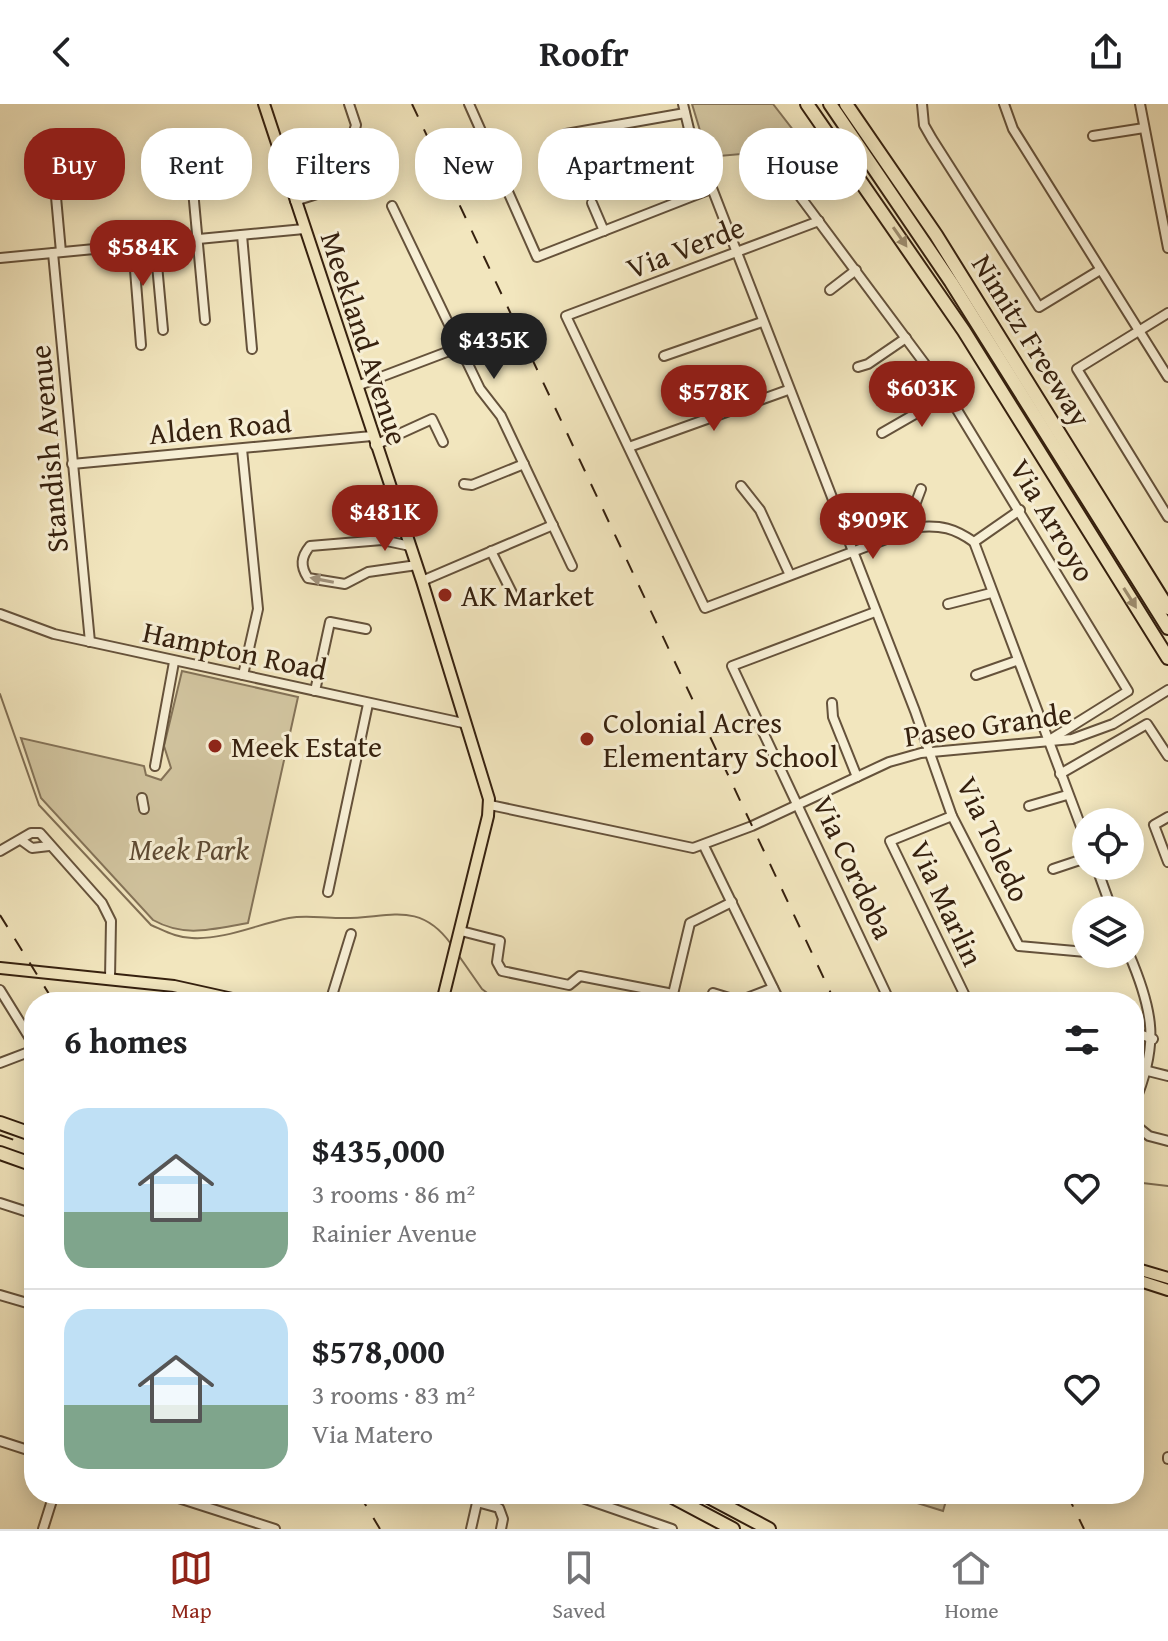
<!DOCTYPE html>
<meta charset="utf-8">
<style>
:root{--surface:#fff;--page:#f2f2f2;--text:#202124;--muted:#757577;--line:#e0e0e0;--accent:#8f2418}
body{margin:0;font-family:"Gentium Book Plus",serif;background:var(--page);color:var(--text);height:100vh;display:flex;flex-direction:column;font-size:30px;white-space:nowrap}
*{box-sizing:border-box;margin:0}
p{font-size:26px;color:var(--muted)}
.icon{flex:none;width:44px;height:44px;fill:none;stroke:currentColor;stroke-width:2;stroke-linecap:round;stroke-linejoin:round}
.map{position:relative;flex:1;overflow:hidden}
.side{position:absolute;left:24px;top:888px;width:1120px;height:512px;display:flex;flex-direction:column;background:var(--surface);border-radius:32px;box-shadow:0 4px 20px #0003}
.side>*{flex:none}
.top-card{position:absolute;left:24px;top:24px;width:1120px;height:72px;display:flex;gap:16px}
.buttons{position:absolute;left:1072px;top:704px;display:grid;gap:16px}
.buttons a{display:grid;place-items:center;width:72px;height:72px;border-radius:50%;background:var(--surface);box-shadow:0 4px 20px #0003;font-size:40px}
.price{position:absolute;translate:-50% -68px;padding:0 18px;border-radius:28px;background:var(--accent);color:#fff;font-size:26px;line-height:52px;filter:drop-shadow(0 2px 4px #0008)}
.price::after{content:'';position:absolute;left:50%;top:48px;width:24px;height:18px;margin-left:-12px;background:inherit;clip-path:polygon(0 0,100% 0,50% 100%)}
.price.current{background:#222;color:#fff}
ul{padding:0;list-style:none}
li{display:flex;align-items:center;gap:24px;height:200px;padding:0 40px}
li+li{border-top:2px solid var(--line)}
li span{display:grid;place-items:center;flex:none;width:224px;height:160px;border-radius:24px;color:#555}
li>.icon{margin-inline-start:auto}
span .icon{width:96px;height:96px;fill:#fffc;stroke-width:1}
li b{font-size:34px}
h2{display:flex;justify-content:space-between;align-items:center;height:96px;padding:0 40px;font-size:34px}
.pill{padding:0 28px;border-radius:32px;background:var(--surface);box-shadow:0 4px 20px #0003;font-size:28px;line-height:72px}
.pill.current{background:var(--accent);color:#fff}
header{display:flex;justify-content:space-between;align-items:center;height:104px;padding:0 40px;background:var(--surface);font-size:36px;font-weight:700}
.tab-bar{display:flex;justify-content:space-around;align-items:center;height:112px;border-top:2px solid var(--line);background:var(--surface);font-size:22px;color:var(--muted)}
.tab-bar a{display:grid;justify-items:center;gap:4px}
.tab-bar .current{color:var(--accent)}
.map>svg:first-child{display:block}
</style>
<header><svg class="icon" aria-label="back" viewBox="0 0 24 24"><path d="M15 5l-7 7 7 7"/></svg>Roofr<svg class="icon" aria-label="share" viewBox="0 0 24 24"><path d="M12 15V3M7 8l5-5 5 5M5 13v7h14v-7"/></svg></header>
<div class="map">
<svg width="1168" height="1425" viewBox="0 0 1168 1425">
<rect width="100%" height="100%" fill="#f2e6be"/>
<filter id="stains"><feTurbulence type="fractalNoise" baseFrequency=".0025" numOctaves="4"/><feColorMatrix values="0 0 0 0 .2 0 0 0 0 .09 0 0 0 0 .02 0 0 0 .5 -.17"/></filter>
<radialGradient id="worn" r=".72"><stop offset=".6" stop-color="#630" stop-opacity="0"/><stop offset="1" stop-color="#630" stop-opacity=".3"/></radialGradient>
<g fill="#d2c5a0" stroke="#847358" stroke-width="2">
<polygon points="692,0 773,0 807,44 708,53"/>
<path d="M182,567l116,26 -50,226c-35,6 -63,15 -95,-3l-112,-122 -20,-60 123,28 2,9 15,5 10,-12 -7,-22z"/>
<polygon points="899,1390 948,1390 943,1407 898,1393"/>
</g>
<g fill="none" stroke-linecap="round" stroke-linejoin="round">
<g stroke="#806f54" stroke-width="2">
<path d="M0,590l39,111 112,120c14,6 26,13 41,13 32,2 66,-14 97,-20 17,-3 32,0 50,0 46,2 79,-20 112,26"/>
<polyline points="459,852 482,885 499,898"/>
<polyline points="1134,1078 1168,1082"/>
</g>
<defs>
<g id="minor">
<polyline points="469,0 537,153 711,85"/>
<polyline points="683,0 689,25 915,607 952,712 1019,842 1086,848"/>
<polyline points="922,0 924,21 932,35 1039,203 1100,166"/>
<polyline points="1004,0 1013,25 1168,273"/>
<polyline points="1140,0 1168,144"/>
<polyline points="566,30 685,9"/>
<polyline points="1093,32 1144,24"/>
<polyline points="189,43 205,216"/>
<polyline points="284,58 353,31 356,21 349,0"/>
<polyline points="53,60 61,148"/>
<polyline points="790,79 948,291 1128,587 1048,637"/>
<polyline points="295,97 364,75"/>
<polyline points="592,99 604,127"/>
<polyline points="392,102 480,285 501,312 572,462"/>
<path d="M819,117l-253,95 139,292 213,-81c23,-2 36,1 56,15l46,-32"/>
<polyline points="242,131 252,245"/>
<polyline points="155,139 163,226"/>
<polyline points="133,141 141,241"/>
<polyline points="53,149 90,538"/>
<polyline points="0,154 304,125"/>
<polyline points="830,186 856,166"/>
<polyline points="1168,209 1077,265 1168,413"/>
<polyline points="664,252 762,218"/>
<polyline points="858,263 868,260 906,234"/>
<polyline points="357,282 460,243"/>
<polyline points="882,329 948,291"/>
<polyline points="375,341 432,315 443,338"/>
<polyline points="629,343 788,286"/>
<polyline points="242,345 258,505 243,571"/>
<polyline points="72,360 372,332"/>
<polyline points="464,380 472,381 524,360"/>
<polyline points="741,382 760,406 789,469"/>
<polyline points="918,423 915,401 921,385"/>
<polyline points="974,438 1086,736"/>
<path d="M410,442l-28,-6 -72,6c-9,11 -10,20 -2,32l37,6 23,-12 49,-7"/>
<polyline points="491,447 512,489"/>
<polyline points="422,477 553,421"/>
<polyline points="948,500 991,489"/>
<polyline points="875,508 732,562 890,898"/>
<polyline points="0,510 54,530 463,619"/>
<polyline points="976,571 1016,557"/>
<polyline points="315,587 330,518 366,525"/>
<polyline points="832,599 833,613 857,673"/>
<polyline points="155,662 174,558"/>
<polyline points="1060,670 1147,620 1168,652"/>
<polyline points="142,694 144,705"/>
<polyline points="490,701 693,744 752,722 889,658 921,649 1072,635 1113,620 1168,586"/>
<polyline points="1029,702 1067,691"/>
<polyline points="952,712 890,737 968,898"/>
<polyline points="1168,713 1154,721 1168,758"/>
<polyline points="21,736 32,744 49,742"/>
<polyline points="704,742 780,898"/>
<polyline points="0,747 31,729 40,729 102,799 111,817 110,874"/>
<polyline points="1096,762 1112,806"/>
<polyline points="1053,765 1086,754"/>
<polyline points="328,788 368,600"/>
<polyline points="461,827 500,837 497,858 502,867 569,881 580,872 673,890 690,819 732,798"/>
<path d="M1129,850c25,58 30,91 5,150"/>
<polyline points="0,886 34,941"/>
<polyline points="713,889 739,897 773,884"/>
<polyline points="330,898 351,830"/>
<polyline points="1134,928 1153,935"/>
<polyline points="0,959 34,946"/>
<polyline points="1148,967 1168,972"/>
<polyline points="1134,1020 1149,1032 1168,1037"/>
<polyline points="0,1099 34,1110"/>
<polyline points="0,1191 34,1201"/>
<polyline points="0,1337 34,1348"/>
<polyline points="1168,1355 1168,1353"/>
<polyline points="166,1390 275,1425"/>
<polyline points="571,1390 672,1425"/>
<polyline points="477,1398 499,1404 503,1415 501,1425"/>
<polyline points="43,1425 54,1390"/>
<polyline points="471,1425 479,1390"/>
</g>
<g id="major">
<polyline points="264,0 422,477 489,695 488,712 442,898"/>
<polyline points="0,864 174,882 246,898"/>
<polyline points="1134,1164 1168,1174"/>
<polyline points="1134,1175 1168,1186"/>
</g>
<g id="highway">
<polyline points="807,0 964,227 1168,554"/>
<polyline points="830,0 951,178 1168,524"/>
<polyline points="846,0 936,131 1168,504"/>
<polyline points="0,1019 34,1031"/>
<polyline points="0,1049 34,1061"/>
<polyline points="667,1390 733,1425"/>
<polyline points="703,1390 769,1425"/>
</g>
</defs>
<use href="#minor" stroke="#65523b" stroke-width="12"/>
<use href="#major" stroke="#36210f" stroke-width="14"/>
<use href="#highway" stroke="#36210f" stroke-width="16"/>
<use href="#minor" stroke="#f7efd5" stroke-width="8"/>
<use href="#major" stroke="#f2e6be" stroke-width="10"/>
<use href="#highway" stroke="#f2e6be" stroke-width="12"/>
<g stroke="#36210f" stroke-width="2" stroke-dasharray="14 14" stroke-linecap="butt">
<polyline points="412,0 835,898"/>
<polyline points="0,811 54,898"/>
<polyline points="0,1031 34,1043"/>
<polyline points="359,1390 380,1425"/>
<polyline points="1067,1390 1084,1425"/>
</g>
</g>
<defs><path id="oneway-solid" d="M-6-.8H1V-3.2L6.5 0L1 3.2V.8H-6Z" transform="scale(2)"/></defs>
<g fill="#9d8d6f">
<use href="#oneway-solid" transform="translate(900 133) rotate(55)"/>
<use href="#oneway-solid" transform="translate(1130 494) rotate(58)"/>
</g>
<use fill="#a0927c" href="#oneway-solid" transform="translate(322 476) rotate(-169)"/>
<g fill="#8f2418" stroke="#f7efd5" stroke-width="3">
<circle cx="445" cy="491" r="8"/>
<circle cx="587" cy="635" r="8"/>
<circle cx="215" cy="642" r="8"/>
</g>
<g text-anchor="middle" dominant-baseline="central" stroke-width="6" stroke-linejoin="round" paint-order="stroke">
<g font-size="30" fill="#36210f" stroke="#f7efd5">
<text transform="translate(685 143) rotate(-21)">Via Verde</text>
<text transform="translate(365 234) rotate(72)">Meekland Avenue</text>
<text transform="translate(1032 236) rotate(58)">Nimitz Freeway</text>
<text transform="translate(220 323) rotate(-5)">Alden Road</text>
<text transform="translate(48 345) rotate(-95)">Standish Avenue</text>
<text transform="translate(1053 416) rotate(59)">Via Arroyo</text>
<text transform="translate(235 546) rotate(12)">Hampton Road</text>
<text transform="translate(988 620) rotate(-8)">Paseo Grande</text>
<text transform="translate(994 735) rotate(65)">Via Toledo</text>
<text transform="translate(854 763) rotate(65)">Via Cordoba</text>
<text transform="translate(947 799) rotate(65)">Via Marlin</text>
</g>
<g font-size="30" fill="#36210f" stroke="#f7efd5" text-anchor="start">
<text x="461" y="491">AK Market</text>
<text x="603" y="618">Colonial Acres<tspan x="603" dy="34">Elementary School</tspan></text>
<text x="231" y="642">Meek Estate</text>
</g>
<g font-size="30" font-style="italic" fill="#5d4a33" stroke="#f7efd5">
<text x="189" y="745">Meek Park</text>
</g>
</g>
<rect width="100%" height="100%" filter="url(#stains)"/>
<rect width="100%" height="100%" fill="url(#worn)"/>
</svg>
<div class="buttons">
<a><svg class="icon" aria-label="locate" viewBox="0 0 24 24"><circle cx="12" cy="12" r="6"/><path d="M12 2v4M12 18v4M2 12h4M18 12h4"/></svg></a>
<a><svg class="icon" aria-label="layers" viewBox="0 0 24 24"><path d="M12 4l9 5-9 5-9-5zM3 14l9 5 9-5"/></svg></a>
</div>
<b class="price" style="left:143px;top:184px">$584K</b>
<b class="price current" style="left:494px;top:277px">$435K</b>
<b class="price" style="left:922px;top:325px">$603K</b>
<b class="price" style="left:714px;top:329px">$578K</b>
<b class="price" style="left:385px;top:449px">$481K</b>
<b class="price" style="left:873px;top:457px">$909K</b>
<div class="top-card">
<a class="pill current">Buy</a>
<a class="pill">Rent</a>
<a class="pill">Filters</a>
<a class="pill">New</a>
<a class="pill">Apartment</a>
<a class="pill">House</a>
</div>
<section class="side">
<h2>6 homes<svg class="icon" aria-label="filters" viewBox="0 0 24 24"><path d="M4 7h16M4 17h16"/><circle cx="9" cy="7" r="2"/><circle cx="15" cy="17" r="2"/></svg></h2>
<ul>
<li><span style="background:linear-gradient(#bfe0f5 65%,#7fa58c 0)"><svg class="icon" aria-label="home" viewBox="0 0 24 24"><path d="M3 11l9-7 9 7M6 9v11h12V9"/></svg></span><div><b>$435,000</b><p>3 rooms · 86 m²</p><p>Rainier Avenue</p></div><svg class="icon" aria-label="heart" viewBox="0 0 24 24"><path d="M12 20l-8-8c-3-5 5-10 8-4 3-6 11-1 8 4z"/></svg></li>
<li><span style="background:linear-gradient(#bfe0f5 60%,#7fa58c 0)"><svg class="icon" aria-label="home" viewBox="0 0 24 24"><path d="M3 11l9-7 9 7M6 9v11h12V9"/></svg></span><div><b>$578,000</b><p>3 rooms · 83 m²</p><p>Via Matero</p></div><svg class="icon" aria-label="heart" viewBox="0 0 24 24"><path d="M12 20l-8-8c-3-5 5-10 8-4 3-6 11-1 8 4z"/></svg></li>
</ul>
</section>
</div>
<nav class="tab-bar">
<a class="current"><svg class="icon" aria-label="map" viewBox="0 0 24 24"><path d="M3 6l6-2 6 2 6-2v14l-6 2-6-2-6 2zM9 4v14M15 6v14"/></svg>Map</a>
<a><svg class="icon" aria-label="saved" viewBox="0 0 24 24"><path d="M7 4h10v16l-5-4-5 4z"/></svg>Saved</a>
<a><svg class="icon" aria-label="home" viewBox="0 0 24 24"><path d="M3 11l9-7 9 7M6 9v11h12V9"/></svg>Home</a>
</nav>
